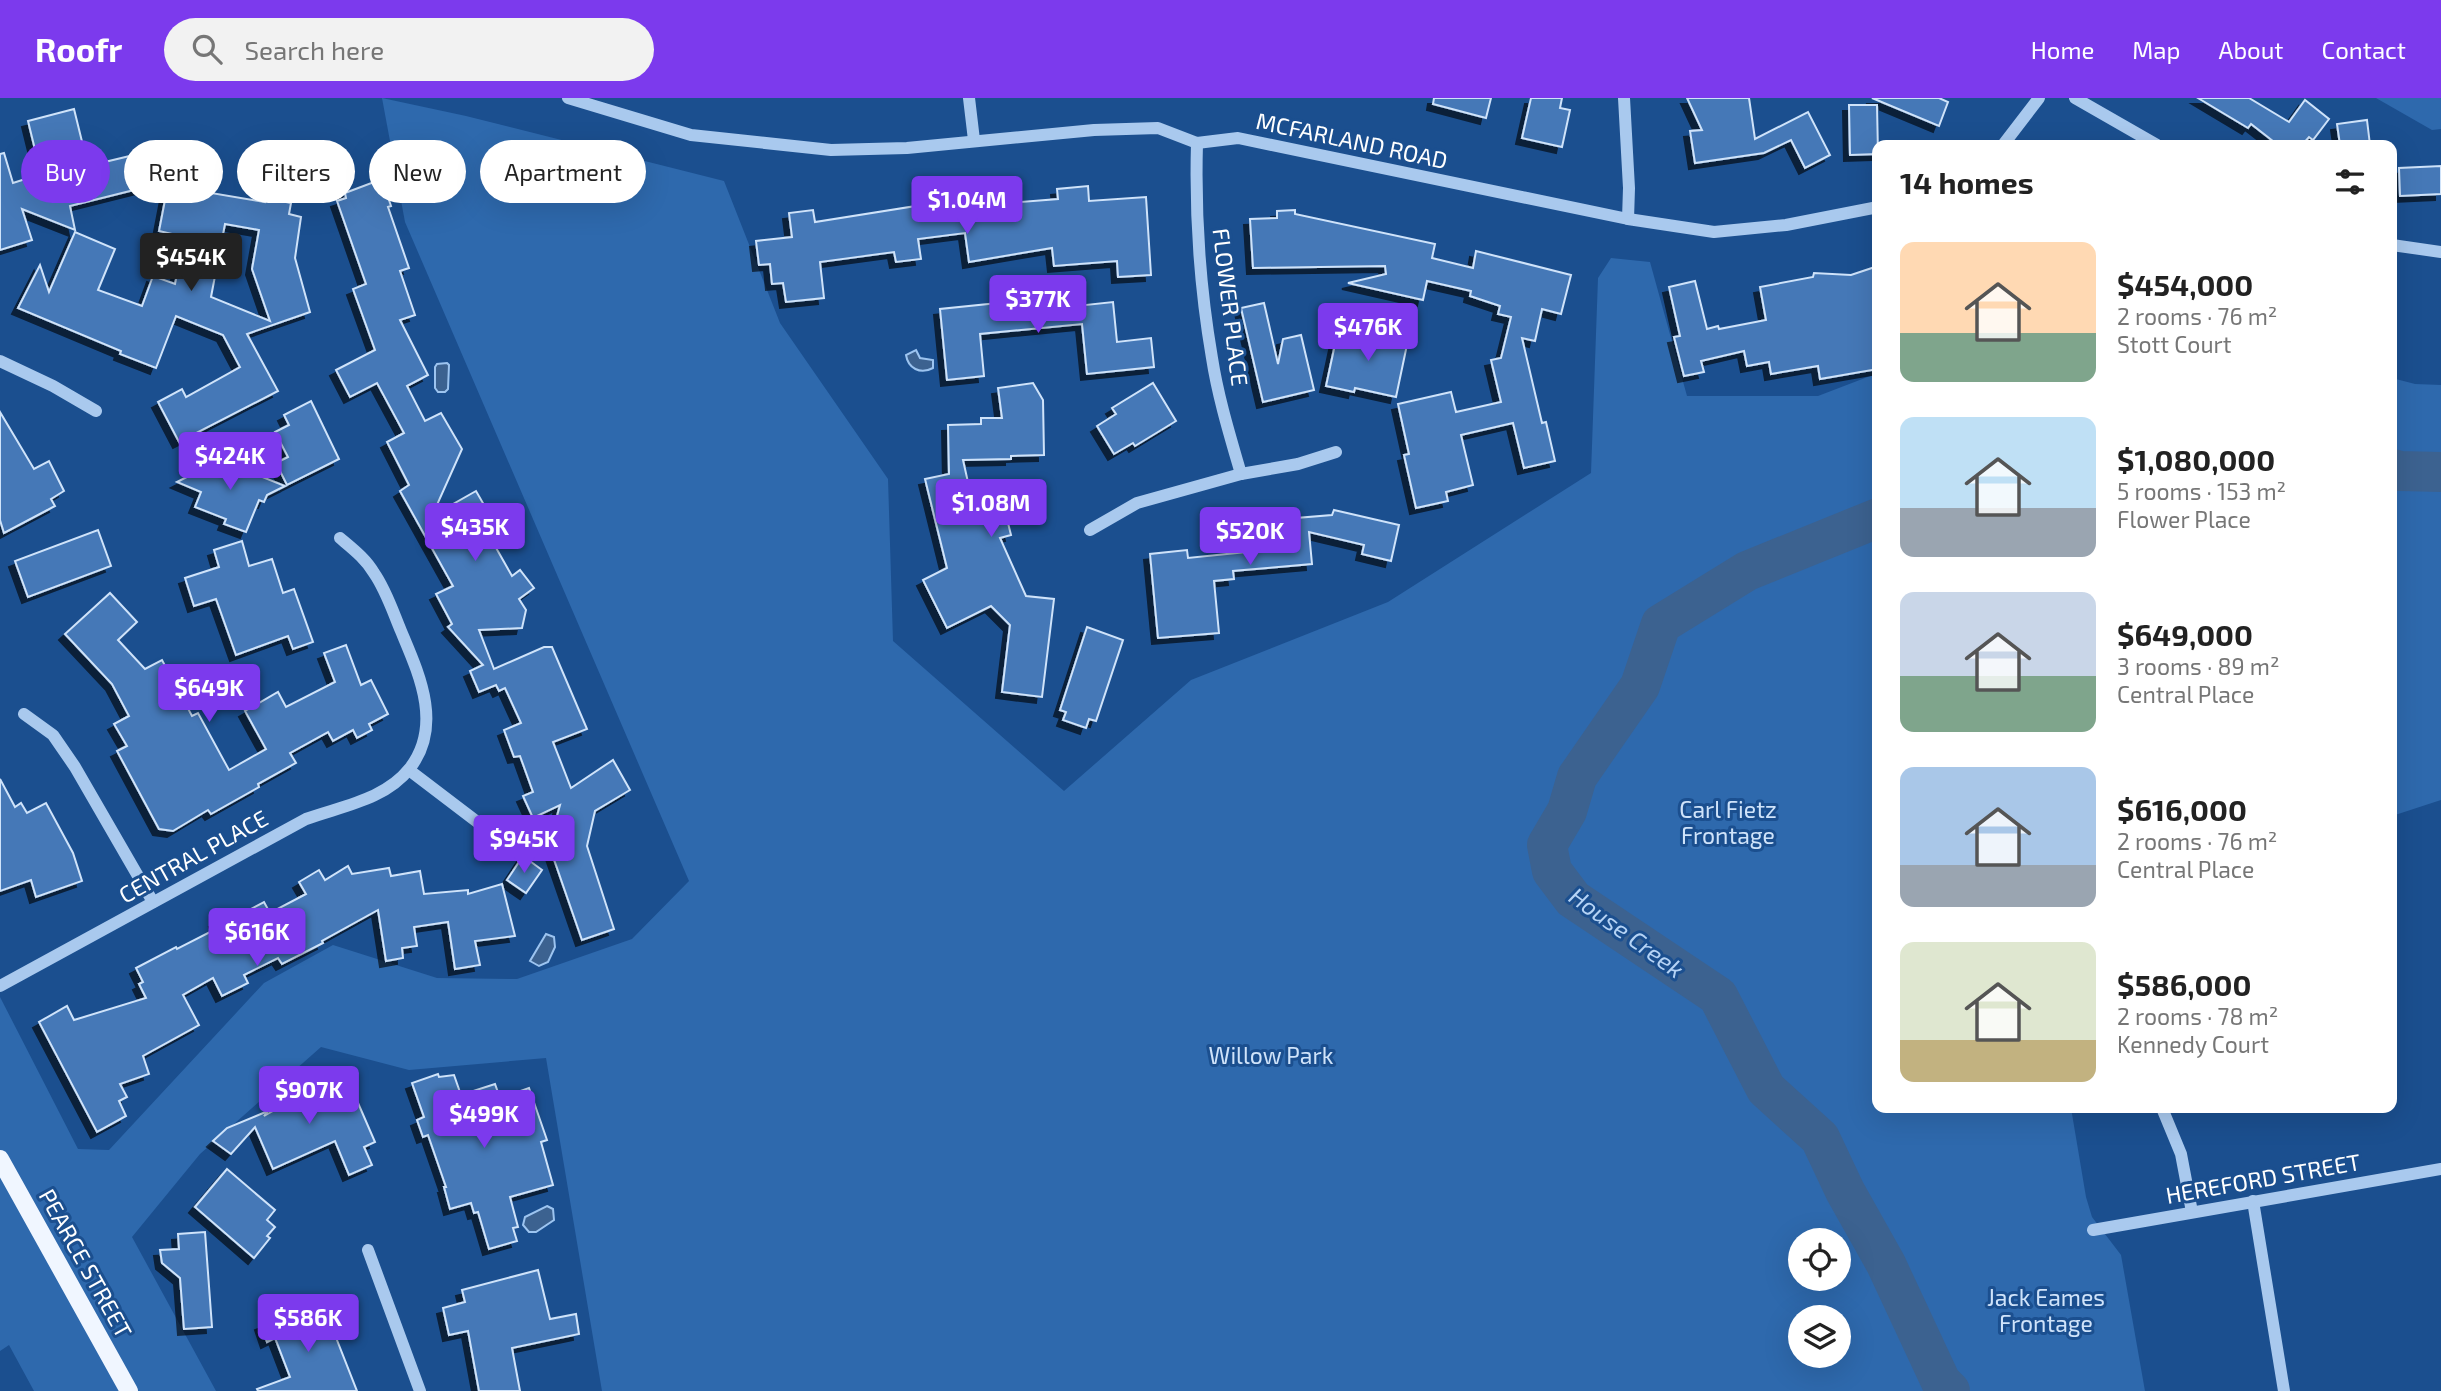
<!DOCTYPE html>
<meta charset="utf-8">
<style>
:root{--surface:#fff;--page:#f2f2f2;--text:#222;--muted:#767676;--accent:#7c3aed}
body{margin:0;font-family:"Exo 2",sans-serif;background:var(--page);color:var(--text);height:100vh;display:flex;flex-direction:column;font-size:26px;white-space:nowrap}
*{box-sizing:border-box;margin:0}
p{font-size:23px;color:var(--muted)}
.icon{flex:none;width:38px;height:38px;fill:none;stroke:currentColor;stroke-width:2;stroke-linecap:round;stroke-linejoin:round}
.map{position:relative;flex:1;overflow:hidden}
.details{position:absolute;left:1872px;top:42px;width:525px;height:973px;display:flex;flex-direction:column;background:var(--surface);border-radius:14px;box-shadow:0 7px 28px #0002}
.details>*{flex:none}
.banner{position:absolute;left:21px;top:42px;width:665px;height:63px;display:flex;gap:14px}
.controls{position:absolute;left:1788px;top:1130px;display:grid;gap:14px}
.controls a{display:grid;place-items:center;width:63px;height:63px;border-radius:50%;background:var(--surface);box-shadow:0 7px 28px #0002;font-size:35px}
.price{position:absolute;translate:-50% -60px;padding:0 16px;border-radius:7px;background:var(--accent);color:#fff;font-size:23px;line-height:46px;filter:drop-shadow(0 2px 4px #0008)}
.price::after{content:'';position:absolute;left:50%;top:42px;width:21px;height:16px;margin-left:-10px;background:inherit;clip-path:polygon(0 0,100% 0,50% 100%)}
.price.selected{background:#222;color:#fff}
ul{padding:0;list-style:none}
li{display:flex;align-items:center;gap:21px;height:175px;padding:0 28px}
li span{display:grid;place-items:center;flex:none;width:196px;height:140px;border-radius:14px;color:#555}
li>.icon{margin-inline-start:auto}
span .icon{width:84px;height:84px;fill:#fffc;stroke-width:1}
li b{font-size:30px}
h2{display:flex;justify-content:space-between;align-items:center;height:84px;padding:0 28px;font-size:30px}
.pill{padding:0 24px;border-radius:32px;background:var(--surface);box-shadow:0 7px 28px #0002;font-size:24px;line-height:63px}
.pill.selected{background:var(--accent);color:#fff}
header{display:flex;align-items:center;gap:42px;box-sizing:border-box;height:98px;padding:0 35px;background:var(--accent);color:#fff}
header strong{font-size:33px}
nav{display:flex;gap:38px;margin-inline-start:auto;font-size:24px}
.search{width:490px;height:63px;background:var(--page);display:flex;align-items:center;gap:18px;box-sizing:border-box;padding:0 24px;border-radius:38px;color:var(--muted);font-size:26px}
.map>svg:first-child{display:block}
</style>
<header>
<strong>Roofr</strong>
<div class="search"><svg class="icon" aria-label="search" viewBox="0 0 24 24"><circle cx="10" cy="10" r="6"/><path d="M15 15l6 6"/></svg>Search here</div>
<nav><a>Home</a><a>Map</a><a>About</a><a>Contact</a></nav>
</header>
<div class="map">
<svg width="2441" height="1293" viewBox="0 0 2441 1293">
<defs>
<filter id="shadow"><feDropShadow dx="-6" dy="6" stdDeviation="0" flood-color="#0009"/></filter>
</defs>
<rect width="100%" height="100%" fill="#1b4f8f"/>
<g fill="#2e69ad" fill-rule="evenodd">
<path d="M382,0l84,18 258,65 56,142 108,156 5,162 171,150 127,-111 197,-78 203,-129 7,-195 13,-20 39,4 37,134h131l60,-23v735h193l15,89 6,20 29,38 24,136h-1543l-56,-333 -137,12 -88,-23 -121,107 -68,83 84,154h-182l-25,-46 -9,6v-354l78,152 31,1 155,-167 69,-38 104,33 80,1 115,-40 57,-58 -284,-659zM1801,1143h38v38h-38zM1801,1220h38v38h-38z"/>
<polygon points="2376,0 2441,0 2441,31 2432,32"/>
<polygon points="2392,280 2415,286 2441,287 2441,702 2392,718"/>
</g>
<g fill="#3c6290" stroke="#9cc4f0" stroke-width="2">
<path d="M916,252l4,8 13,2v8c-13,7 -25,0 -27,-13z"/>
<polygon points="447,265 449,267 448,291 445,294 438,294 435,290 435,269 437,266"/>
<polygon points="546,836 554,839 555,849 548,864 539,868 530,863"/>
<polygon points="547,1108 553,1111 554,1122 536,1134 529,1134 523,1127 525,1119"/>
</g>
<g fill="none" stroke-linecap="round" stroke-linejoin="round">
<g stroke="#3c6290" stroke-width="40">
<polyline points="2392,371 2400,373 2441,374"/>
<polyline points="1878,420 1747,473 1661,526 1640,588 1577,679 1567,713 1547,747 1552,773 1573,801 1718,898 1766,991 1820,1040 1845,1093 1886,1166 1941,1284 1950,1293"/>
</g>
</g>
<g fill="#4478b7" stroke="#cfe3fa" stroke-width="2" fill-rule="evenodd" filter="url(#shadow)">
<polygon points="1434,0 1491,0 1486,20 1433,6"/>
<polygon points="1531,0 1562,0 1560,10 1570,12 1562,49 1522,40"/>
<polygon points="1687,0 1749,0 1755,41 1808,14 1830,57 1805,70 1791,42 1764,55 1695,65 1690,33 1702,32"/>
<polygon points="1872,0 1939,0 1948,4 1939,28"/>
<polygon points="2198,0 2249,0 2289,24 2305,2 2329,21 2313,42 2309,39 2302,47 2278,47 2251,26 2248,30"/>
<polygon points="1849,7 1877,7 1878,56 1850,57"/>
<polygon points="74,11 88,68 138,56 146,89 70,108 75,132 22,111 32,142 0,152 0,56 4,55 13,85 41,76 28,23"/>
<polygon points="2367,22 2370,47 2340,47 2337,26"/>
<path d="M181,64l29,4 -5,26 60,10 1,-4 25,5 -2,11 12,3 -6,41 15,54 -63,22 31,57 -99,51 -21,-40 24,-13 4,8 54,-30 -17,-32 -47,-19 -20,52 -36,-14 1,-3 -103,-43 22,-43 9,27 26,-60 40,17 -17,41 44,16 11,-30 22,8 10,-47 -26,-6 7,-36 10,2zM225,126l34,6 -7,39 18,52 -59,-24z"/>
<polygon points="2441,68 2441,96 2400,98 2399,70"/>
<polygon points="382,81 391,108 388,109 409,170 400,173 415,217 400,222 428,277 407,288 425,323 441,315 462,351 432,418 476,393 491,419 482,425 512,478 520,472 534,490 519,501 526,512 522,530 479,532 494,571 544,549 552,549 587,631 553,644 571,690 613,662 630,692 595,713 587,748 614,831 582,842 549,747 560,707 533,720 523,698 533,694 520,658 514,659 504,632 521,625 505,590 499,593 496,587 479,594 470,573 483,567 448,529 452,526 436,496 453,488 400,393 409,387 387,344 404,335 377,285 350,299 336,272 375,252 353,191 366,186 337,103 346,100 345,95"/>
<polygon points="1088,88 1089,103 1146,99 1151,177 1118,179 1117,163 1054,168 1052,150 969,164 965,135 918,141 921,161 896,164 894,154 820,164 824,200 786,204 783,185 772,186 770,166 759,167 756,143 792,139 789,115 813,112 815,124 916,108 917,115 1021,101 1021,104 1058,101 1057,91"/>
<polygon points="1295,112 1295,116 1435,146 1432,160 1473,170 1476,153 1571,177 1561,216 1542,211 1535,243 1522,240 1542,325 1546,324 1555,363 1524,370 1513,325 1461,337 1473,387 1446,394 1448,403 1416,410 1404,357 1409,356 1398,306 1451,294 1456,314 1501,304 1491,262 1501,260 1511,219 1498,216 1500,208 1470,198 1471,193 1427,183 1423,202 1348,185 1386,176 1385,168 1253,170 1250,121 1277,120 1277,113"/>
<polygon points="1878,168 1878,271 1820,281 1818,268 1771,276 1769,264 1747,268 1744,253 1701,263 1704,274 1684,278 1674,239 1680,238 1669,189 1695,183 1707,231 1718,228 1719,231 1766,222 1760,189 1813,179 1814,175 1851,177"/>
<polygon points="1048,200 1049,211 1113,204 1117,244 1151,240 1154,269 1087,276 1082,226 980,236 984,278 947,282 940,211"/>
<polygon points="1264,205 1278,266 1283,241 1301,237 1314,292 1263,304 1241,210"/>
<polygon points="1363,232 1408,242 1396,299 1355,290 1354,294 1326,288 1337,237 1361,242"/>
<polygon points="1033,285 1043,302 1044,357 1011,358 1011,361 963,362 974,411 1003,405 1011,437 1000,440 1026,498 1054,501 1042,599 1002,594 1010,527 991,508 947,530 923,482 947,470 925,381 949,376 948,327 981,326 981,320 1002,320 998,290"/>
<polygon points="1153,285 1176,323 1135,348 1133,345 1114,356 1097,328 1116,316 1112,310"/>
<polygon points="311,303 339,361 287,387 276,365 288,359 275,334 289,327 284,317"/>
<polygon points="0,314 34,371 49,363 64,393 51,401 55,408 4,435 0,422"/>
<polygon points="220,362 285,388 267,397 264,404 259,402 246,434 224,426 226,421 195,409 201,394 177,384"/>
<polygon points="1334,412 1399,427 1391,463 1362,456 1364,447 1309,434 1312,466 1233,473 1234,481 1214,483 1219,535 1158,540 1150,456 1187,452 1188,460 1246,454 1245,443 1275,440 1272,422 1332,417"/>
<polygon points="98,432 111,468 28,499 15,463"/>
<polygon points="242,443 249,468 272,461 283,495 294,491 313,544 293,551 288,538 236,557 216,501 194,508 185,480 219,469 214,452"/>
<polygon points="110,495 137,524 118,542 145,571 162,562 192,618 198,615 229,672 266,651 245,613 278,594 286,609 335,584 324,555 346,547 361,587 371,582 388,616 369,626 372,632 357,640 353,632 333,643 328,634 290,655 296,665 258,686 259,689 211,716 208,712 173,733 159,731 117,653 127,648 114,626 129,618 112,586 65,536"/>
<polygon points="1087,529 1123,542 1096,623 1089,621 1086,630 1063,622 1066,614 1060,612"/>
<polygon points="0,681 15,709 21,705 27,715 46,705 73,755 82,783 36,799 31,782 0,793"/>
<polygon points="523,758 542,772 526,795 507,782"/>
<polygon points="348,768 352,776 389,770 391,778 420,773 424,796 468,792 468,796 502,786 515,838 475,843 480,867 455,871 448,824 414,829 417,848 402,850 403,860 386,863 378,812 322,843 323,845 282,866 278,860 244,877 248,885 222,898 213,880 183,897 199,927 143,958 149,976 120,986 127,999 119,1003 126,1018 97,1034 39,924 67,908 74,922 146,900 139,886 143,884 136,870 176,849 177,851 218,830 215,823 235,813 238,818 264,804 270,815 306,796 299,784 319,772 325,782"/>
<polygon points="345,975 375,1044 364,1049 372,1067 349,1077 335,1043 273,1071 255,1029 231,1056 213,1043 227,1030 268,1013 264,1018 278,1010 274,1002 300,991 301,994"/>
<polygon points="438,976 439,979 454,977 461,997 495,986 500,1000 529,990 547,1042 541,1044 553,1087 510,1099 518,1129 513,1130 517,1143 489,1151 478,1114 474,1115 471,1105 450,1111 444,1089 446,1089 428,1037 423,1039 417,1022 424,1019 412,985"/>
<polygon points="227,1071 275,1112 267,1122 275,1129 267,1138 270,1140 254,1160 195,1109"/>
<polygon points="205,1134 212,1229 184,1231 180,1180 162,1165 160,1152 179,1151 178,1136"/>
<polygon points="538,1172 550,1221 576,1216 579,1236 512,1250 520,1293 479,1293 468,1233 449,1237 443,1210 465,1204 462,1192"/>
<polygon points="317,1206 327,1234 333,1232 357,1293 258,1293 257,1291 290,1279 275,1240 267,1244 261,1226"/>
</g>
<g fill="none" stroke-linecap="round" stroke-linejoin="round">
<g stroke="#a9c9ee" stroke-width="12">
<polyline points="568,0 691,37 831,52 907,50 1094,32 1158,30 1197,45 1238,40 1628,121 1714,134 1786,127 1878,109"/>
<polyline points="969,0 974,42"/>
<polyline points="1624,0 1629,90 1628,121"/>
<polyline points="2075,0 2157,47"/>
<path d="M1197,45c-2,71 3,145 15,215 6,39 18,78 29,116"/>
<polyline points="2003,47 2039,0"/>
<polyline points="2392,147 2441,154"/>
<polyline points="0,263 53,288 96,313"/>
<polyline points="1090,432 1137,405 1241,376 1298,366 1336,354"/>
<polyline points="24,616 53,637 75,669 153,804"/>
<polyline points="409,672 497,739"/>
<path d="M0,888l306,-167c36,-13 79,-19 104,-51 33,-43 9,-94 -9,-137 -8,-19 -15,-41 -27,-58 -8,-14 -21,-24 -34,-35"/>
<polyline points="2162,1010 2181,1056 2192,1114"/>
<polyline points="2253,1103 2284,1293"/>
<polyline points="2093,1132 2441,1071"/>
<polyline points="368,1152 420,1293"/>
</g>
<polyline stroke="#f0f6ff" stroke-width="18" points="0,1061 129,1293"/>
</g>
<g text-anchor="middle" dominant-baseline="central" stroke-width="6" stroke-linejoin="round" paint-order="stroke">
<g font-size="23" fill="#fff" stroke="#1b4f8f">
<text transform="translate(1352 42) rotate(12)">MCFARLAND ROAD</text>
<text transform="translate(1231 209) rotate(83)">FLOWER PLACE</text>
<text transform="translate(193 758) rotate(-29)">CENTRAL PLACE</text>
<text transform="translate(2263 1080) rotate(-10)">HEREFORD STREET</text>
<text transform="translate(86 1165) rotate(61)">PEARCE STREET</text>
</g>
<g font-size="23" fill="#cfe3fa" stroke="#1b4f8f">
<text x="1728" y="711">Carl Fietz<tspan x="1728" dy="26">Frontage</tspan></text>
<text x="1271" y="957">Willow Park</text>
<text x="2046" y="1199">Jack Eames<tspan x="2046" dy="26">Frontage</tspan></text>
</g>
<g font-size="24" font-style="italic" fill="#b5d3f5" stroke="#1b4f8f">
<text transform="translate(1627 834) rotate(36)">House Creek</text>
</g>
</g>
</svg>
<div class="controls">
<a><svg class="icon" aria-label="locate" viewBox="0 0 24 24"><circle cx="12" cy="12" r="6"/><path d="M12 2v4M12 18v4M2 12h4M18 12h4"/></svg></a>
<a><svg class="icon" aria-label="layers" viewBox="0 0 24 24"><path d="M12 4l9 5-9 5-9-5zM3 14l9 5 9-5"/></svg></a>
</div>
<b class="price" style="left:967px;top:138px">$1.04M</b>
<b class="price selected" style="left:191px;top:195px">$454K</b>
<b class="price" style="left:1038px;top:237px">$377K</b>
<b class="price" style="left:1368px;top:265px">$476K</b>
<b class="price" style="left:230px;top:394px">$424K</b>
<b class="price" style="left:991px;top:441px">$1.08M</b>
<b class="price" style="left:475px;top:465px">$435K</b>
<b class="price" style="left:1250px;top:469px">$520K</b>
<b class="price" style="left:209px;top:626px">$649K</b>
<b class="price" style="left:524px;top:777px">$945K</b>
<b class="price" style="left:257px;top:870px">$616K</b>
<b class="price" style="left:309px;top:1028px">$907K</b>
<b class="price" style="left:484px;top:1052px">$499K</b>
<b class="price" style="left:308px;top:1256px">$586K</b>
<div class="banner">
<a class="pill selected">Buy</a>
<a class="pill">Rent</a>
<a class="pill">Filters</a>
<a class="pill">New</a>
<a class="pill">Apartment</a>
</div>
<section class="details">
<h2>14 homes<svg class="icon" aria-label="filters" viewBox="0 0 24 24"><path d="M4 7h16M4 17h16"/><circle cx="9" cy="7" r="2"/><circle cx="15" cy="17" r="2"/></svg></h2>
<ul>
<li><span style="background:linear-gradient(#ffd9b3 65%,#7fa58c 0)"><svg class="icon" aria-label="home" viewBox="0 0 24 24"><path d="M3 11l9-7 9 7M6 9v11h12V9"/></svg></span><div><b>$454,000</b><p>2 rooms · 76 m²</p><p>Stott Court</p></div></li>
<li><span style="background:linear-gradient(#bfe0f5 65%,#9aa5b1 0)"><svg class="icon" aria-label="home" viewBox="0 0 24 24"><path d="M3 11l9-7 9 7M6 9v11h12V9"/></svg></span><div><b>$1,080,000</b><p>5 rooms · 153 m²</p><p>Flower Place</p></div></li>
<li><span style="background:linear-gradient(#c9d6e8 60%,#7fa58c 0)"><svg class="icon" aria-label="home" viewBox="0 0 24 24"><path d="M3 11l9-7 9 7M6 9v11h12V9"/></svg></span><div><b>$649,000</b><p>3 rooms · 89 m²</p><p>Central Place</p></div></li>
<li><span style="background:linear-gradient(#a9c7e8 70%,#9aa5b1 0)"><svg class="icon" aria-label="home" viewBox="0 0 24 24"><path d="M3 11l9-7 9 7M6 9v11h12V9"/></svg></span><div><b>$616,000</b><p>2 rooms · 76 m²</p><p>Central Place</p></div></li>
<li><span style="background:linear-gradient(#dfe7d0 70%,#c2b280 0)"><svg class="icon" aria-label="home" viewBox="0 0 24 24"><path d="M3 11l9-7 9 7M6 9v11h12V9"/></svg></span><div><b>$586,000</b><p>2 rooms · 78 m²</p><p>Kennedy Court</p></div></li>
</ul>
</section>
</div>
